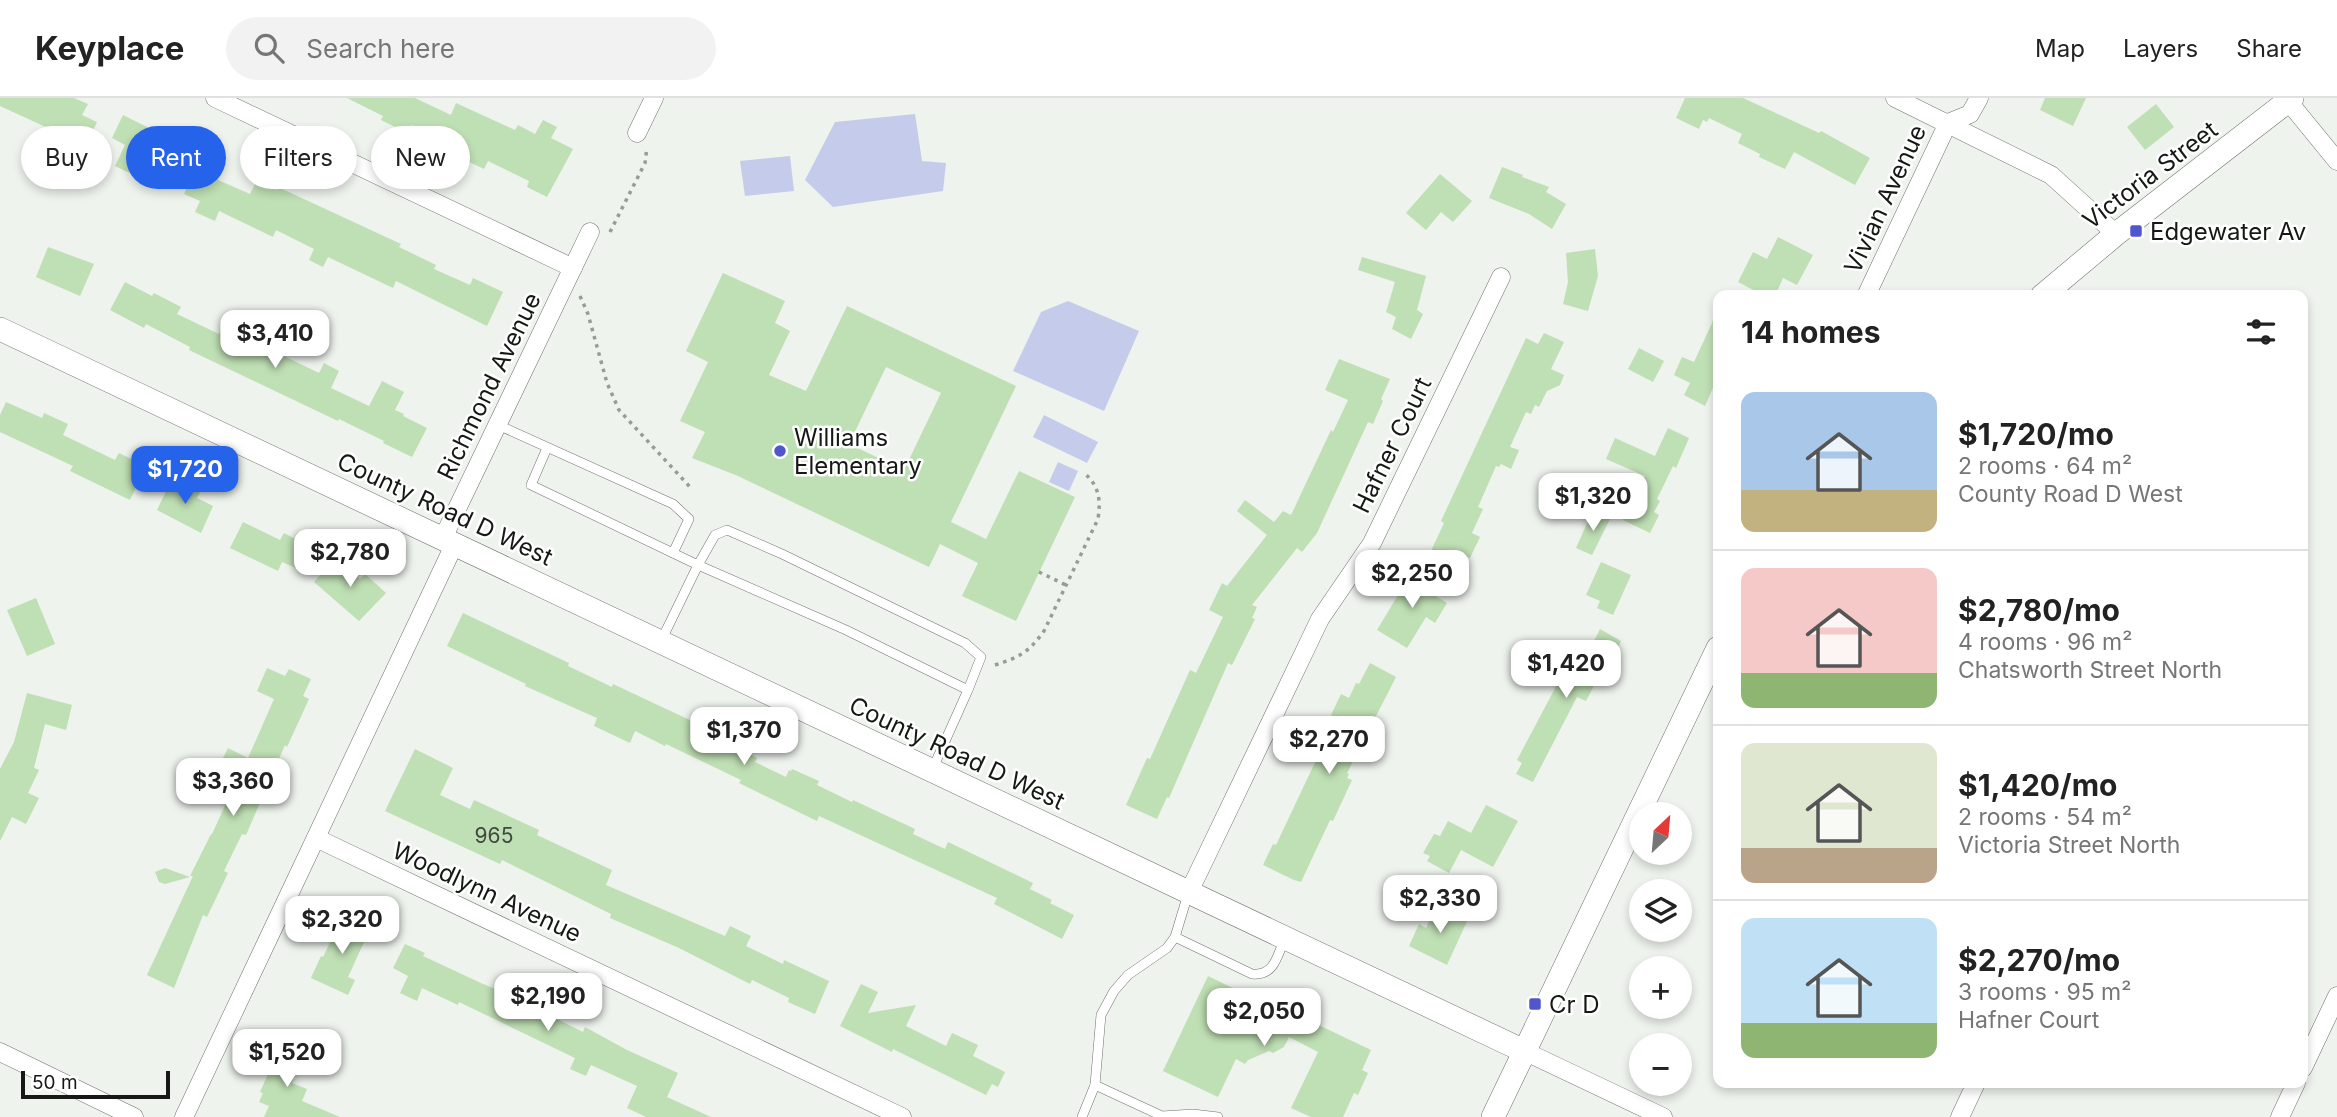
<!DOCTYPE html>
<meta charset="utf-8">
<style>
:root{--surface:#fff;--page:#f2f2f2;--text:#222;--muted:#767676;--line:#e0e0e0;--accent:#2563eb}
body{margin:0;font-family:Inter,sans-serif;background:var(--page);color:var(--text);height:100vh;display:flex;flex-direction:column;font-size:26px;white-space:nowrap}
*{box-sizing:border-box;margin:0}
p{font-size:23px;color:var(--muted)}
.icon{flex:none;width:38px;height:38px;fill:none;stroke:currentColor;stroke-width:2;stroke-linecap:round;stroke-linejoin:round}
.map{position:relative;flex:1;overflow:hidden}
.panel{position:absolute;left:1713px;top:192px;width:595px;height:798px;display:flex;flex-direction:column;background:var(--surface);border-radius:14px;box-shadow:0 4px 10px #0003}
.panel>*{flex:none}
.hud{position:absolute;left:21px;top:28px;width:665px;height:63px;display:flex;gap:14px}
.needle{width:46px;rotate:26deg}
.tools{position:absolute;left:1629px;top:704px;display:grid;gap:14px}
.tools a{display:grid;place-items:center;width:63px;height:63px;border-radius:50%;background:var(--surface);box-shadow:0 4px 10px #0003;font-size:35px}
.scale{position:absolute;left:21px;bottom:18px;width:149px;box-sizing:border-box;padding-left:7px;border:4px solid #161816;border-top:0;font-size:19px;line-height:24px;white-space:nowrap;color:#161816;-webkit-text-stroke:5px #fefffe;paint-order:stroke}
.price{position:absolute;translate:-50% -60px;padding:0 16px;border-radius:14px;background:#fff;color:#222;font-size:23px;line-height:46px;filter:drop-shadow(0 2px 4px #0008)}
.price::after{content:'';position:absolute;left:50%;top:42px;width:21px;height:16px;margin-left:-10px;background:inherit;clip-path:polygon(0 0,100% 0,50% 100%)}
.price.current{background:var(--accent);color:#fff}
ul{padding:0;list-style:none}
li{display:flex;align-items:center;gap:21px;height:175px;padding:0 28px}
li+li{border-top:2px solid var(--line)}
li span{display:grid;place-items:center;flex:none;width:196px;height:140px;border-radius:14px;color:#555}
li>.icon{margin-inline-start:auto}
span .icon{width:84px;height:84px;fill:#fffc;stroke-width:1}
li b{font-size:30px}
h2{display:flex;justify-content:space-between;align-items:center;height:84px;padding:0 28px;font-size:30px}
.chip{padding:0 24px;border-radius:32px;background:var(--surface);box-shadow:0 4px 10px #0003;font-size:24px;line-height:63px}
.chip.current{background:var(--accent);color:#fff}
header{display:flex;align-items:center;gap:42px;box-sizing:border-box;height:98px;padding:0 35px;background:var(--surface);border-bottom:2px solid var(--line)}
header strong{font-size:33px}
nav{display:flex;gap:38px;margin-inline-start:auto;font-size:24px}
.search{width:490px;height:63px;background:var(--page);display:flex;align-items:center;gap:18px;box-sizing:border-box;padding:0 24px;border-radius:38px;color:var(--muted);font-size:26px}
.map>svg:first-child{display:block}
</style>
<header>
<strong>Keyplace</strong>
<div class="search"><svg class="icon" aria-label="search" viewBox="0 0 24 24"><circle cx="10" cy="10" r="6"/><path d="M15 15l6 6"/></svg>Search here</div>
<nav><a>Map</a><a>Layers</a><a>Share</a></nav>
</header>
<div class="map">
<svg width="2337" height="1019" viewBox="0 0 2337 1019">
<rect width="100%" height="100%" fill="#eef3ed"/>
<g fill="#c5cceb">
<polygon points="915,16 922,63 946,65 943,93 833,109 805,82 835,24"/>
<polygon points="790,58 794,93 745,98 740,63"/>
<polygon points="1068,203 1139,233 1104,313 1013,273 1041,214"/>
<polygon points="1044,317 1098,344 1087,365 1033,339"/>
<polygon points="1058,364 1078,373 1069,393 1049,384"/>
</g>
<g fill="#bfdfb4" fill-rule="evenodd">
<polygon points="0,0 74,0 88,6 82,17 97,24 80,62 63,54 68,42 46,33 48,30 0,8"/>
<polygon points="347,0 415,0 451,17 456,5 515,32 518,27 535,36 543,22 557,29 551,40 573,51 547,99 527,89 529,83 488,63 484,71 446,53 449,45 411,27 407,35 381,22 383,18"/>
<polygon points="1685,0 1743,0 1819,35 1821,33 1870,60 1855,87 1794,54 1785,71 1759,59 1760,56 1738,45 1742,36 1709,20 1707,24 1703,22 1699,31 1676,20"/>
<polygon points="2045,0 2086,0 2073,28 2040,12"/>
<polygon points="2156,6 2174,29 2145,52 2127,29"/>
<polygon points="123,17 159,35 150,54 163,60 150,85 115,68 125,47 112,40"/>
<polygon points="191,49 225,64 218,82 250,96 257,82 277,92 278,89 401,146 399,149 436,167 434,171 470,187 473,180 503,194 487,228 396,183 393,190 328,159 323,169 309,162 314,151 276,132 273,139 219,113 215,123 195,114 200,103 184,96 190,82 179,77"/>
<polygon points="1502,69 1523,77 1522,79 1549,89 1546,94 1566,106 1552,131 1529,116 1489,100"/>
<polygon points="1440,76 1472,103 1453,124 1441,114 1426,132 1406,115"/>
<polygon points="1778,139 1813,157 1797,187 1783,180 1775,198 1765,198 1738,184 1753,154 1767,161"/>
<polygon points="48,149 94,166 80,198 36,179"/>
<polygon points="1595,151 1598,178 1588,213 1563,206 1568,184 1566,155"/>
<polygon points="1362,159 1426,178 1417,212 1423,216 1411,241 1392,231 1396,219 1386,214 1395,184 1358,172"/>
<path d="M723,175l62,28 -10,22 15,8 -21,44 37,16 41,-85 169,80 -65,136 35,17 33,-68 56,26 -59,124 -54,-25 16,-33 -38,-19 -11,23 -191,-91 -46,-18 13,-26 -25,-11 28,-59 -22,-11zM886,269l55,26 -37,77 -55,-26z"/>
<polygon points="125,184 152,198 154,195 181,209 177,216 219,236 221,232 228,235 234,221 251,229 244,243 283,261 284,258 319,275 324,265 339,273 331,290 369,308 382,283 404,294 395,312 404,316 403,318 427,330 412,359 383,345 384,343 339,321 338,323 189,252 190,249 146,226 144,230 110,212"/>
<polygon points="1718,212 1718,278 1705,308 1684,297 1690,285 1674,277 1682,259 1694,264"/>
<polygon points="1544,235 1564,244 1551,271 1564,277 1560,287 1547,293 1539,309 1535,307 1531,316 1526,314 1510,349 1519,352 1511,371 1501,366 1499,369 1496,368 1478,409 1483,411 1472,435 1480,439 1470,460 1459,455 1455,464 1431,453 1444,425 1441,423 1526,240 1538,246"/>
<polygon points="1639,250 1664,263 1653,284 1628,271"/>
<polygon points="1339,261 1390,281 1381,301 1383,303 1373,326 1368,324 1317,435 1302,454 1297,450 1252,507 1257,509 1252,520 1255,521 1232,567 1228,565 1169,700 1167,699 1157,721 1126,707 1147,660 1150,661 1190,572 1196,575 1223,519 1209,512 1222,485 1227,488 1267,437 1237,413 1245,402 1274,424 1283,413 1291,417 1331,332 1333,334 1348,302 1325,292"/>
<polygon points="6,304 42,320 44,315 68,326 63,337 115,362 119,355 146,368 130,402 70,373 73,368 0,334 0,317"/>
<polygon points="1668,330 1689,340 1676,370 1673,368 1657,401 1660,403 1654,414 1659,417 1650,435 1623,422 1645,378 1606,361 1615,340 1655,358"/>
<polygon points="172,381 200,394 197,400 213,408 201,435 157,412"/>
<polygon points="1593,412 1610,421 1592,457 1576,450"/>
<polygon points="243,424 280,442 284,435 307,447 296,470 282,464 278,473 230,450"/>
<polygon points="335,460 360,481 365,476 386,495 359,523 314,484"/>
<polygon points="1601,464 1631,477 1613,517 1597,510 1600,503 1586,497"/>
<polygon points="1417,474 1439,488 1434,497 1447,505 1435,525 1426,519 1407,550 1377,532 1407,482 1411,485"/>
<polygon points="36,500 55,546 27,558 7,512"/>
<polygon points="463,515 569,565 568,568 612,589 613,586 728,640 727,644 757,660 755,664 786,679 789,672 791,673 792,671 819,683 817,687 852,704 853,702 915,731 913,736 945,751 948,744 1033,785 1030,791 1052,802 1050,805 1074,817 1062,841 994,806 997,800 819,718 817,723 739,685 741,682 666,646 665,648 635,633 630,645 594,628 597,620 525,588 526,586 447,548"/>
<polygon points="1600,531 1621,543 1610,565 1607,563 1586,603 1577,599 1533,684 1516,676 1522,665 1517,662 1579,545 1586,549 1589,543 1593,545"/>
<polygon points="1370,565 1396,579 1347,675 1349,676 1347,680 1352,682 1333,723 1330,722 1301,784 1294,782 1263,767 1273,746 1276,747 1336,620 1331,617 1341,596 1349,600 1356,585 1359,586"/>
<polygon points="267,570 285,578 289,571 311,581 303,598 309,601 287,649 285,647 246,737 242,736 224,773 228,775 207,819 203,817 174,890 147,877 193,778 190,778 211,736 212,736 240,675 220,666 228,650 248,660 274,601 257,593"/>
<polygon points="27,595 72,607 66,632 45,626 34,670 39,672 28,695 39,700 26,726 12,719 0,743 0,671 14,644"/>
<polygon points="415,651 453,670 440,697 470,711 474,702 539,732 537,737 612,772 606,787 725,838 730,828 751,838 746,848 783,866 784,862 829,883 815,916 788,904 789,900 752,882 750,886 679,850 610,820 611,816 502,762 500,766 385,713"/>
<polygon points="1486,707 1518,723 1493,769 1461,752 1449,775 1427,763 1430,758 1423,755 1434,736 1440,738 1448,723 1471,735"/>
<polygon points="165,770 190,779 165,786 159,784 155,774"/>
<polygon points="1437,807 1468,821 1447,867 1409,848 1419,826 1426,830"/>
<polygon points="345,817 371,829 348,879 355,882 348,897 311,880 321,858 323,859 334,836 337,837"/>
<polygon points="405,846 425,855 423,858 483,886 501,893 503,890 530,903 529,907 583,934 585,929 627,952 678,975 667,999 711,1019 646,1019 627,1010 637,988 591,967 586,978 570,971 575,960 459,904 458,907 422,890 417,903 400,895 408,878 393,870"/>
<polygon points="1208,878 1243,895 1245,892 1371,952 1362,972 1368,975 1358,997 1354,995 1343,1019 1311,1019 1291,1010 1318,954 1289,939 1284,949 1273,955 1269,953 1248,962 1245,966 1236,961 1218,999 1163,973"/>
<polygon points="861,886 878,894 868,915 916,907 906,928 946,948 952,935 978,947 973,958 1005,974 998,989 992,986 986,997 893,951 892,954 840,928"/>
<polygon points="281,947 304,957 292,985 307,991 302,1003 340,1019 264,1019 269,1008 259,1004 263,995 260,994"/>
</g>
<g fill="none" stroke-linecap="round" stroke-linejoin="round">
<defs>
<g id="service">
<polyline points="498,327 673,406 689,421 673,455"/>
<polyline points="547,350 531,387 698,467 661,543"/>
<polyline points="933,670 968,592 846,532 698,467 715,437 727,432 782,456 965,545 981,559 968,592"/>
<path d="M1175,839l77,37c22,2 25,-17 32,-34"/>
<polyline points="1095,987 1162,1018 1193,1016 1218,1019"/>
<polyline points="1082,1019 1095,987 1101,917 1114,893 1128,877 1167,850 1175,839 1188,796"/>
</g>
<g id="minor">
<polyline points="215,0 573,170"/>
<polyline points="1895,0 2051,77 2116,136"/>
<polyline points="2288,3 2337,63"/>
<polyline points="637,35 654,0"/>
<polyline points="1866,198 1948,25 1970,16 1979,0"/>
<polyline points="443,440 590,134"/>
<polyline points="316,740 902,1019"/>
<polyline points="1189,794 1320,521 1372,445 1501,179"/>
<polyline points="1524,953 1663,1019"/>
<polyline points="0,954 134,1019"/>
<polyline points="2303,970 2337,898"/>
<polyline points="184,1019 455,445"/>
<polyline points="1960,1019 1976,985"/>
<polyline points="2280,1019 2296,985"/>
</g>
<g id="tertiary">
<polyline points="2042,198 2116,136 2292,0"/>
<polyline points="0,231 1524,953"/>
<polyline points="1493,1019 1718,550"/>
</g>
</defs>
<use href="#service" stroke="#6f736d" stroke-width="10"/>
<use href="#minor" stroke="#6f736d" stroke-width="19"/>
<use href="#tertiary" stroke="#6f736d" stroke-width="24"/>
<g stroke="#989c97" stroke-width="3.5" stroke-dasharray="3.5 5" stroke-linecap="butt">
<polyline points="610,134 645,65 647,49"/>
<polyline points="580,198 588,216 607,285 619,312 690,389"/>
<polyline points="1039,474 1066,487"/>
<path d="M995,567c25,-8 34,-13 49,-34l54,-112c3,-20 1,-34 -15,-47"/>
</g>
<use href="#service" stroke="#fff" stroke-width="9"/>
<use href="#minor" stroke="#fff" stroke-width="18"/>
<use href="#tertiary" stroke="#fff" stroke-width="23"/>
</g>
<g fill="#5057cd" stroke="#fefffe" stroke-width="2.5">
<rect x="2129" y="126" width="14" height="14" rx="3.5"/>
<circle cx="780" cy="353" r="7"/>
<rect x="1528" y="899" width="14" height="14" rx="3.5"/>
</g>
<g text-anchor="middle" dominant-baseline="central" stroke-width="5" stroke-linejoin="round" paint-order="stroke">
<g font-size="21" fill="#404a3e">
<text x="494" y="737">965</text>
</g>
<g font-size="24" fill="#161816" stroke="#fefffe">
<text transform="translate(2150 77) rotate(-37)">Victoria Street</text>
<text transform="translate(1885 101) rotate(-65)">Vivian Avenue</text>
<text transform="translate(489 288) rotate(-64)">Richmond Avenue</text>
<text transform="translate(1392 347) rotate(-64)">Hafner Court</text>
<text transform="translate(445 411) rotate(25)">County Road D West</text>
<text transform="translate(957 655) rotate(25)">County Road D West</text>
<text transform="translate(487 794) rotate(25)">Woodlynn Avenue</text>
</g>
<g font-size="24" fill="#161816" stroke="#fefffe" text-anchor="start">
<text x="2150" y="133">Edgewater Av</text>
<text x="794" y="339">Williams<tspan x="794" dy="28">Elementary</tspan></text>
<text x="1549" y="906">Cr D</text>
</g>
</g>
</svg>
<div class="tools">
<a><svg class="needle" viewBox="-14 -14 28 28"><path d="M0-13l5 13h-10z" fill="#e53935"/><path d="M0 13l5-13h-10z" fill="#767676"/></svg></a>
<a><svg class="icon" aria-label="layers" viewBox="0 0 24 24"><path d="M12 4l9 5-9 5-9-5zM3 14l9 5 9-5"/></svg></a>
<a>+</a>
<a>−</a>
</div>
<div class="scale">50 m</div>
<b class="price" style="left:275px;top:272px">$3,410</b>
<b class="price current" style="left:185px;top:408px">$1,720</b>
<b class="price" style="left:1593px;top:435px">$1,320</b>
<b class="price" style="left:350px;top:491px">$2,780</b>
<b class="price" style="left:1412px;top:512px">$2,250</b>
<b class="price" style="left:1566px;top:602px">$1,420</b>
<b class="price" style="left:744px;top:669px">$1,370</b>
<b class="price" style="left:1329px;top:678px">$2,270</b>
<b class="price" style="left:233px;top:720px">$3,360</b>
<b class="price" style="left:1440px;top:837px">$2,330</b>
<b class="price" style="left:342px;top:858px">$2,320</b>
<b class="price" style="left:548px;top:935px">$2,190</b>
<b class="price" style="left:1264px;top:950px">$2,050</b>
<b class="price" style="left:287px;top:991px">$1,520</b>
<div class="hud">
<a class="chip">Buy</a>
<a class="chip current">Rent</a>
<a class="chip">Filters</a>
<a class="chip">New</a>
</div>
<section class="panel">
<h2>14 homes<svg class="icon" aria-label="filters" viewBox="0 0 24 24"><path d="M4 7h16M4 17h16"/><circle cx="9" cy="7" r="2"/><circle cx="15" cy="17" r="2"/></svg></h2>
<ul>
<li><span style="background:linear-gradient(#a9c7e8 70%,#c2b280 0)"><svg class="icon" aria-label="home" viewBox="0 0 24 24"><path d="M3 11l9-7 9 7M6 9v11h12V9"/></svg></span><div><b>$1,720/mo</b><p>2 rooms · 64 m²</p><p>County Road D West</p></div></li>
<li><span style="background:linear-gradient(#f6c9c9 75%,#8fb573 0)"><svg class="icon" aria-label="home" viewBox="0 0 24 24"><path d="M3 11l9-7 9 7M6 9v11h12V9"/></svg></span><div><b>$2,780/mo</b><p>4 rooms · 96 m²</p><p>Chatsworth Street North</p></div></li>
<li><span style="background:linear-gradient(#dfe7d0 75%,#b9a48a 0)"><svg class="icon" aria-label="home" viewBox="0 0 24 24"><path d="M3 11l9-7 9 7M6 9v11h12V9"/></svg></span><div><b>$1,420/mo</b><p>2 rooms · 54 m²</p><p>Victoria Street North</p></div></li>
<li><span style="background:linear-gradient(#bfe0f5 75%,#8fb573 0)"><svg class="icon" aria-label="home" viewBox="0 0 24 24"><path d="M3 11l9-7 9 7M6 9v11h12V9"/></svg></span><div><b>$2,270/mo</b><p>3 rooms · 95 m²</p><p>Hafner Court</p></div></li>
</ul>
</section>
</div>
